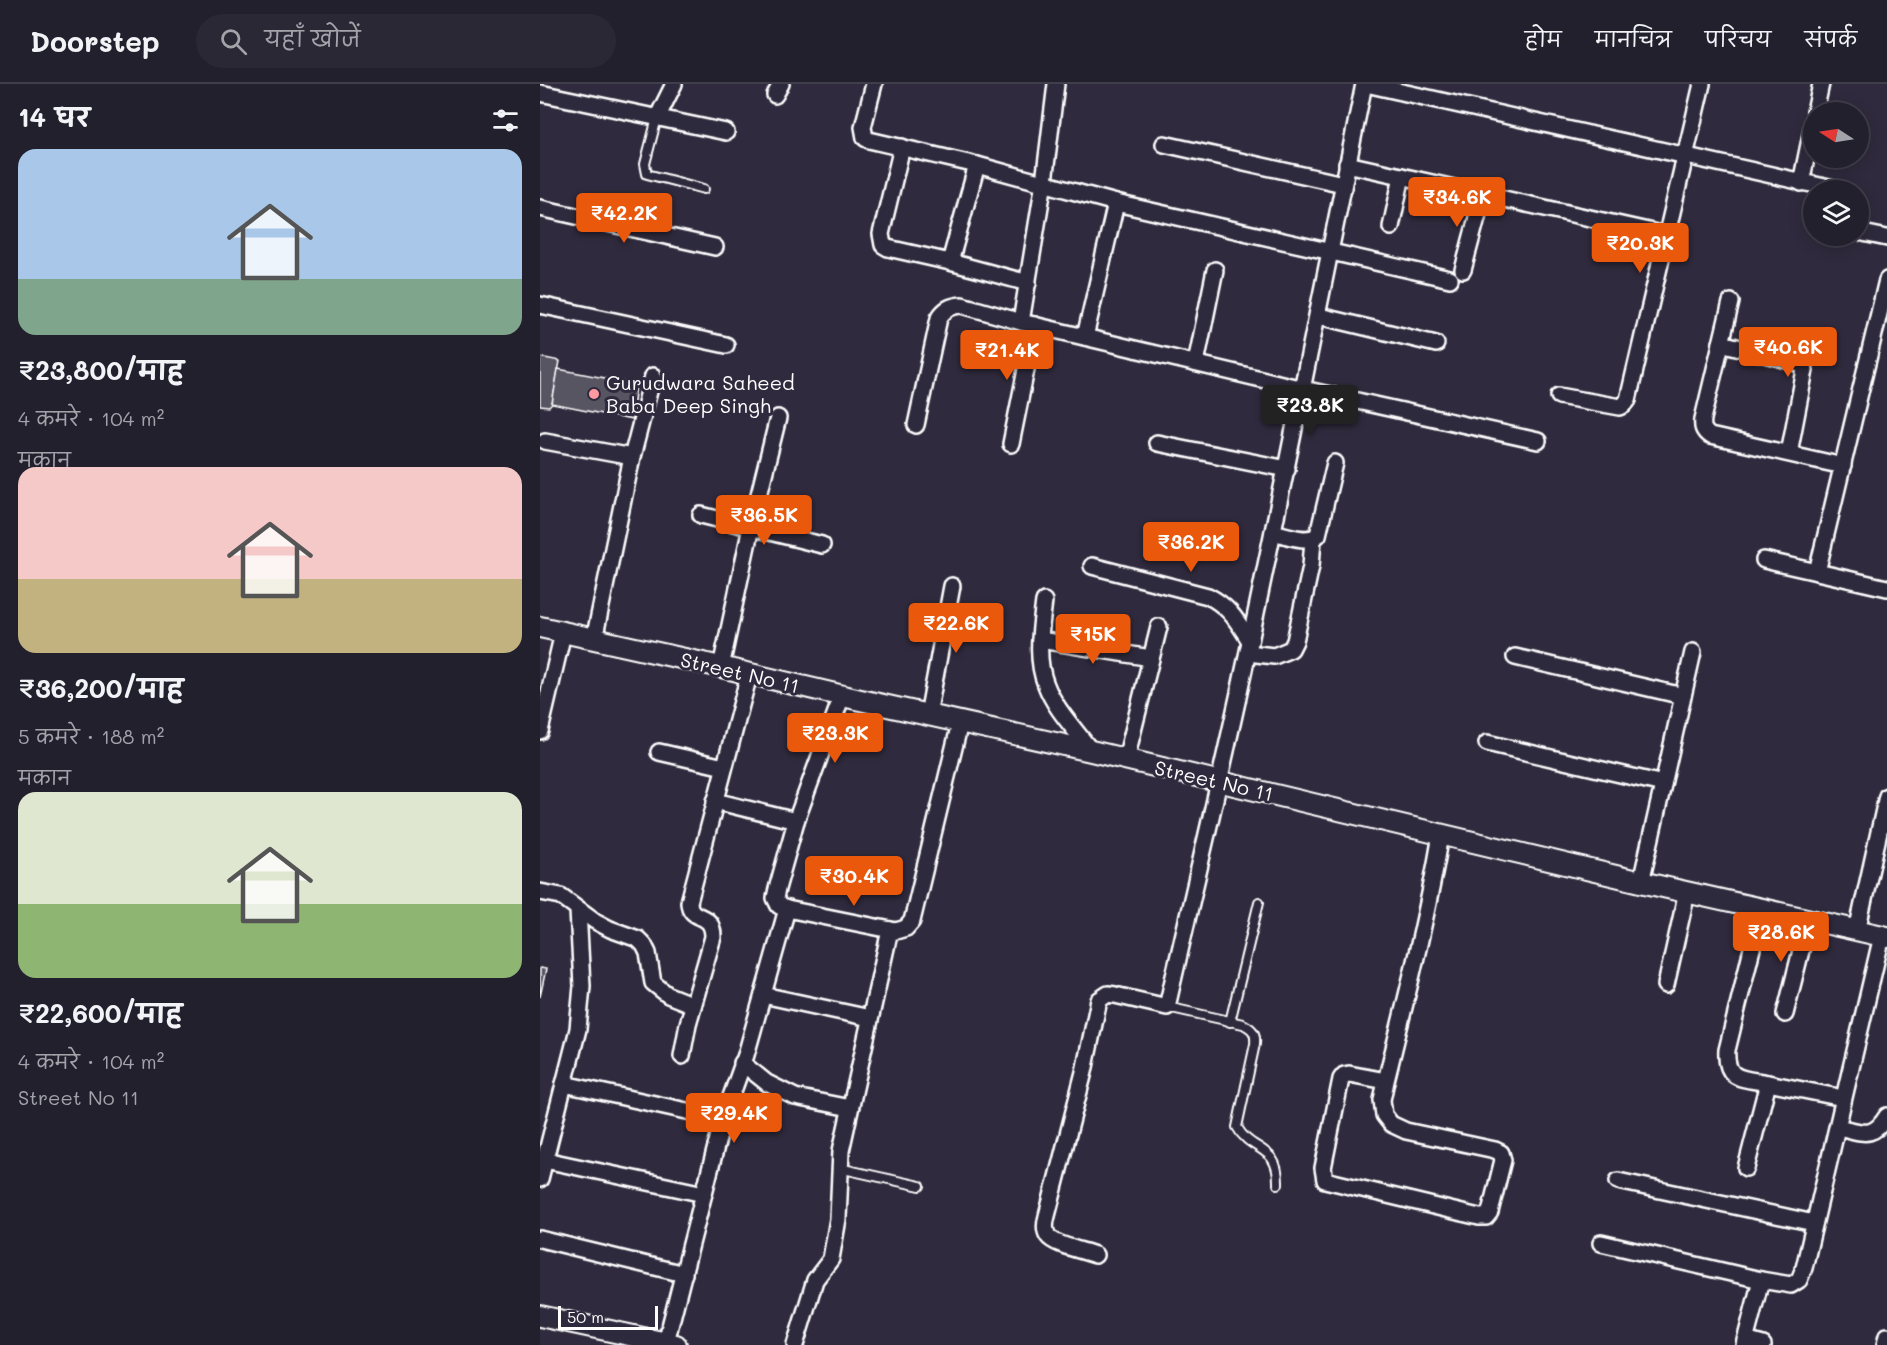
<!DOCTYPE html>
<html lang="hi">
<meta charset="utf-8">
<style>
:root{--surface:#23202e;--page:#2b2836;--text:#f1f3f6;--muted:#a3a3aa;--line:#403e4a;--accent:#ea580c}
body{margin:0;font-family:Mali,"Playpen Sans Deva",sans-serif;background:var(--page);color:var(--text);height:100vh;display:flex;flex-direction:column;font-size:22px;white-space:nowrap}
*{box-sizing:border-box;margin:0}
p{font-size:20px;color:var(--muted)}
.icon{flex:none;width:33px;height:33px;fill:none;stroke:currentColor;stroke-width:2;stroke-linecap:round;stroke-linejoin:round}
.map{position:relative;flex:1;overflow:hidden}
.drawer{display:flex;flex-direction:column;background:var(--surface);width:540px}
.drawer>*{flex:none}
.needle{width:39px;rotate:282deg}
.buttons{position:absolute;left:1263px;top:18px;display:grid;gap:12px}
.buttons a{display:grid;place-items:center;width:66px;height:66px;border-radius:50%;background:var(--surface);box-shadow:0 3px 15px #0003,0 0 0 2px var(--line);font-size:30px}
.scale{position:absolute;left:18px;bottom:15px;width:100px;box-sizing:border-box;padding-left:6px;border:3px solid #fff;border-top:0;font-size:16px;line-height:21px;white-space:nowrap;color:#fff;-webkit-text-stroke:4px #2f2a3d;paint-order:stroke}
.price{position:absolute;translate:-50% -51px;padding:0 14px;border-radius:6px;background:var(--accent);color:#fff;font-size:20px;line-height:39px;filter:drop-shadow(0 2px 3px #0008)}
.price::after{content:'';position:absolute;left:50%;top:36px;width:18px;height:14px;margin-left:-9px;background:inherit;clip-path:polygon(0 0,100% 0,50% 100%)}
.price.on{background:#222;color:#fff}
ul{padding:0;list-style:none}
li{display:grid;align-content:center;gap:12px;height:318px;padding:0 18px}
li span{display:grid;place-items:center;height:186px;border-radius:18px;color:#555}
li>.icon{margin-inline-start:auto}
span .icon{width:108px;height:108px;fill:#fffc;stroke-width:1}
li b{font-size:26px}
h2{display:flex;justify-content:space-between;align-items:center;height:72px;padding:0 18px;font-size:26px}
header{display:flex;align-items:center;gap:36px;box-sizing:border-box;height:84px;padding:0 30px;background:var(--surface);border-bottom:2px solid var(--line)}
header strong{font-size:28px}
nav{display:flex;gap:33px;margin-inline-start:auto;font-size:21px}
.search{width:420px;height:54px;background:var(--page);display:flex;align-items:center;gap:15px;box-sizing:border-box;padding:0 21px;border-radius:33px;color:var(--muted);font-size:22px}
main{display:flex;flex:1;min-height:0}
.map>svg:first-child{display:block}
</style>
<header>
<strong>Doorstep</strong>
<div class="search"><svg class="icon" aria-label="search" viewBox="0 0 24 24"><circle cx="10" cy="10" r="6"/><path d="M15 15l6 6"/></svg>यहाँ खोजें</div>
<nav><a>होम</a><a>मानचित्र</a><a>परिचय</a><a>संपर्क</a></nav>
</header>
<main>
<section class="drawer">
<h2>14 घर<svg class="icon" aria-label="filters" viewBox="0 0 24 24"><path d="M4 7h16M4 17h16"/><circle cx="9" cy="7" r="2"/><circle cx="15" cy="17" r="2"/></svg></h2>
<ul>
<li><span style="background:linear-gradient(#a9c7e8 70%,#7fa58c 0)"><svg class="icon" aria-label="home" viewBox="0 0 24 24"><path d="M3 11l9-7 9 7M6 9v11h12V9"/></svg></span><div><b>₹23,800/माह</b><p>4 कमरे · 104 m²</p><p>मकान</p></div></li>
<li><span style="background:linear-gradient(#f6c9c9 60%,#c2b280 0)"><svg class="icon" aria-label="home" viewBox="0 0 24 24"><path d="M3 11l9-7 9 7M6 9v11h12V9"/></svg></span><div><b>₹36,200/माह</b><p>5 कमरे · 188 m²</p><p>मकान</p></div></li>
<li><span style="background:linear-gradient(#dfe7d0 60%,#8fb573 0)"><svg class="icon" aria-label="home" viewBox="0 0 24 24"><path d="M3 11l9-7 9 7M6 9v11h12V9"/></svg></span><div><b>₹22,600/माह</b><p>4 कमरे · 104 m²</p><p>Street No 11</p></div></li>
</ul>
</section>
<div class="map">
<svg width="1347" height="1261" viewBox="0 0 1347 1261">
<rect width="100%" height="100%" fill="#2f2a3d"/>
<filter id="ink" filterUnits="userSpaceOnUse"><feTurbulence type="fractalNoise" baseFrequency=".0167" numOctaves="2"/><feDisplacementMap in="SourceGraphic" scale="12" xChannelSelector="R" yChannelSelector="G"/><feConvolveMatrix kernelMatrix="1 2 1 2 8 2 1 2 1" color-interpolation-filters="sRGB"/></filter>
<g filter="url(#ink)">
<g fill="#595564" stroke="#fff" stroke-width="1.5">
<polygon points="0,273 20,277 12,320 9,323 0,322"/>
<polygon points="18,285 96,300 92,336 12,320"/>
<polygon points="0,884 6,885 0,913"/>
</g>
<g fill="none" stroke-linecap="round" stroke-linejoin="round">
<defs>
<g id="service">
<polyline points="117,34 105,80 107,90 164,105"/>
<path d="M627,923l76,17c10,5 13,9 12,20l-18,83c14,26 42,17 41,57"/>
<polyline points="690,938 719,818"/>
<polyline points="299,1084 380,1102"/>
</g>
<g id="minor">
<polyline points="334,0 323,43 325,54 329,56 437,81 576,119 910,195"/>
<polyline points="826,0 1298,106"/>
<polyline points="0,9 186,48"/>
<polyline points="235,11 241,0"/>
<polyline points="1275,28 1281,0"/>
<polyline points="117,34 134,0"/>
<polyline points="624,60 803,100"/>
<polyline points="362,63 341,150 343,161 348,164 410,178 488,199"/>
<polyline points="807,80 1126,151"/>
<polyline points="1261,99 1274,36"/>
<polyline points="0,124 175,163"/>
<polyline points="851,143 862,92"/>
<polyline points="1318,148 1347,154"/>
<polyline points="410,178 437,81"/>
<polyline points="923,186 943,111"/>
<polyline points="1347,196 1277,488 1347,504"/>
<path d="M1191,218l-28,117c-1,8 0,12 7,17l133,30"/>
<polyline points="0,221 186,261"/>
<polyline points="779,232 896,260"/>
<polyline points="481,238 504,98 516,0"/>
<polyline points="545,253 576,119"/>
<polyline points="1181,259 1255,278 1262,281 1265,286 1249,369"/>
<polyline points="656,279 675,186"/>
<polyline points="1019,312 1080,323 1084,321 1088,316 1162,0"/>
<path d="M376,341l23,-107c6,-9 11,-12 23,-13l59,17 282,67 235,52"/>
<polyline points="5,357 92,373"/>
<polyline points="617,359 747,385"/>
<polyline points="471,360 495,241"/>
<polyline points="161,431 282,461"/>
<path d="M733,448c13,3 34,12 45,3l17,-72"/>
<polyline points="1224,476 1277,488"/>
<path d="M552,482l116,30c22,11 29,25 42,45"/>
<path d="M504,517c-3,27 -9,57 2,84 9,24 30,45 45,66"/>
<polyline points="54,556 92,373 113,292"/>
<polyline points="500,556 611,574"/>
<polyline points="708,569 734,572 751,565 755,557 771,482 773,455"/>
<polyline points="975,573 1143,612"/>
<polyline points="181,583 211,443 238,334"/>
<polyline points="388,631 412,502"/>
<polyline points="0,647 23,549"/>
<polyline points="947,659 1123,700"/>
<polyline points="119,668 184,683"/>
<polyline points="586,675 619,543"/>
<polyline points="175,717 256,737 237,805 235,814 239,822 247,825 356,847 366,844 372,837 420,639"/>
<polyline points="256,737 302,612"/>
<polyline points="1101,798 1153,568"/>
<polyline points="0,808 21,812 55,837 70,845 98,855 104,861 108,869 113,899 128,911 153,921"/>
<path d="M1222,824l-35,142c-2,31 15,28 41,33"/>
<polyline points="1317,847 1347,712"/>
<polyline points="1126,901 1147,808"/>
<polyline points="223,911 330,934"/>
<polyline points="1245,930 1269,835"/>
<path d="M142,972l6,-32 25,-87c0,-27 -23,-14 -24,-35l60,-227"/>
<polyline points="202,979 227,999 255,1013 310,1024"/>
<path d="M846,997l-37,-7 -5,1 -3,4 -18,89 2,12 154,37h7l4,-5 13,-52 -2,-7 -6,-3 -89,-19 -15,-7 -7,-9 -2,-15 4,-19c20,-82 41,-163 55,-246"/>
<polyline points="24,1000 183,1035 126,1258"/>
<polyline points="183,1035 206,971 247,825"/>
<path d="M1298,1043c25,5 34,13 49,-11"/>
<polyline points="5,1076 164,1110"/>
<polyline points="1206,1084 1228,999 1303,1014"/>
<polyline points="0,1095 38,945 42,902 38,826"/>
<polyline points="1078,1097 1274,1139"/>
<polyline points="0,1155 144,1190"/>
<polyline points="1061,1159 1221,1196"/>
<path d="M555,1171c-10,-4 -41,-10 -47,-19 -4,-6 -3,-13 -1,-20l37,-144 15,-72 9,-6 7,1 52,12c28,-123 58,-246 84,-370 39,-184 75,-368 113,-553"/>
<polyline points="1205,1256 1223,1261"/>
<polyline points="255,1261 275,1196 291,1175 298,1135 301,1067 350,846"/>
<polyline points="1204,1261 1221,1196 1251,1201 1259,1196 1264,1184 1342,852"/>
<polyline points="1345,1261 1347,1252"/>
</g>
<g id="tertiary">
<polyline points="0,543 181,583 316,615 551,667 1101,798 1347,853"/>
<polyline points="0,1232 136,1261"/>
</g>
</defs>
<use href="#service" stroke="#fff" stroke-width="12"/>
<use href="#minor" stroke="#fff" stroke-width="20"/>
<use href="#tertiary" stroke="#fff" stroke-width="24"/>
<use href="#service" stroke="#2f2a3d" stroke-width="8"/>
<use href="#minor" stroke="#2f2a3d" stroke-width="15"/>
<use href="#tertiary" stroke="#2f2a3d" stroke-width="20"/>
</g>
</g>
<circle fill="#ff9aa2" stroke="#2f2a3d" stroke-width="2" cx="54" cy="310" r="6"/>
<g text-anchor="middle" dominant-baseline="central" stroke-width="6" stroke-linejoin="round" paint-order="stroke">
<g font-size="20" fill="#fff" stroke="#2f2a3d" text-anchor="start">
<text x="66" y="298">Gurudwara Saheed<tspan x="66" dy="23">Baba Deep Singh</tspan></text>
</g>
<g font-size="20" fill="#fff" stroke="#2f2a3d">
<text transform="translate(200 588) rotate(13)">Street No 11</text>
<text transform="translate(674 696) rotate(13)">Street No 11</text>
</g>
</g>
</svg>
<div class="buttons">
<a><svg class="needle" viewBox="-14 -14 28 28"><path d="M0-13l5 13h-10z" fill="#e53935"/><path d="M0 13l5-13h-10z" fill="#a3a3aa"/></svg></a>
<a><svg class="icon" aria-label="layers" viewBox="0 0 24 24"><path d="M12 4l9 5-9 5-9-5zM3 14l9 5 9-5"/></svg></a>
</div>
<div class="scale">50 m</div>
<b class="price" style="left:917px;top:144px">₹34.6K</b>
<b class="price" style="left:84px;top:160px">₹42.2K</b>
<b class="price" style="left:1100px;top:190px">₹20.3K</b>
<b class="price" style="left:1248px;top:294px">₹40.6K</b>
<b class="price" style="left:467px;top:297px">₹21.4K</b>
<b class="price on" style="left:770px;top:352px">₹23.8K</b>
<b class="price" style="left:224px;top:462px">₹36.5K</b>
<b class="price" style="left:651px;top:489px">₹36.2K</b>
<b class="price" style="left:416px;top:570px">₹22.6K</b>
<b class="price" style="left:553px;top:581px">₹15K</b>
<b class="price" style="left:295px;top:680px">₹23.3K</b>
<b class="price" style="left:314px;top:823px">₹30.4K</b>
<b class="price" style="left:1241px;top:879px">₹28.6K</b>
<b class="price" style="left:194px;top:1060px">₹29.4K</b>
</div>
</main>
